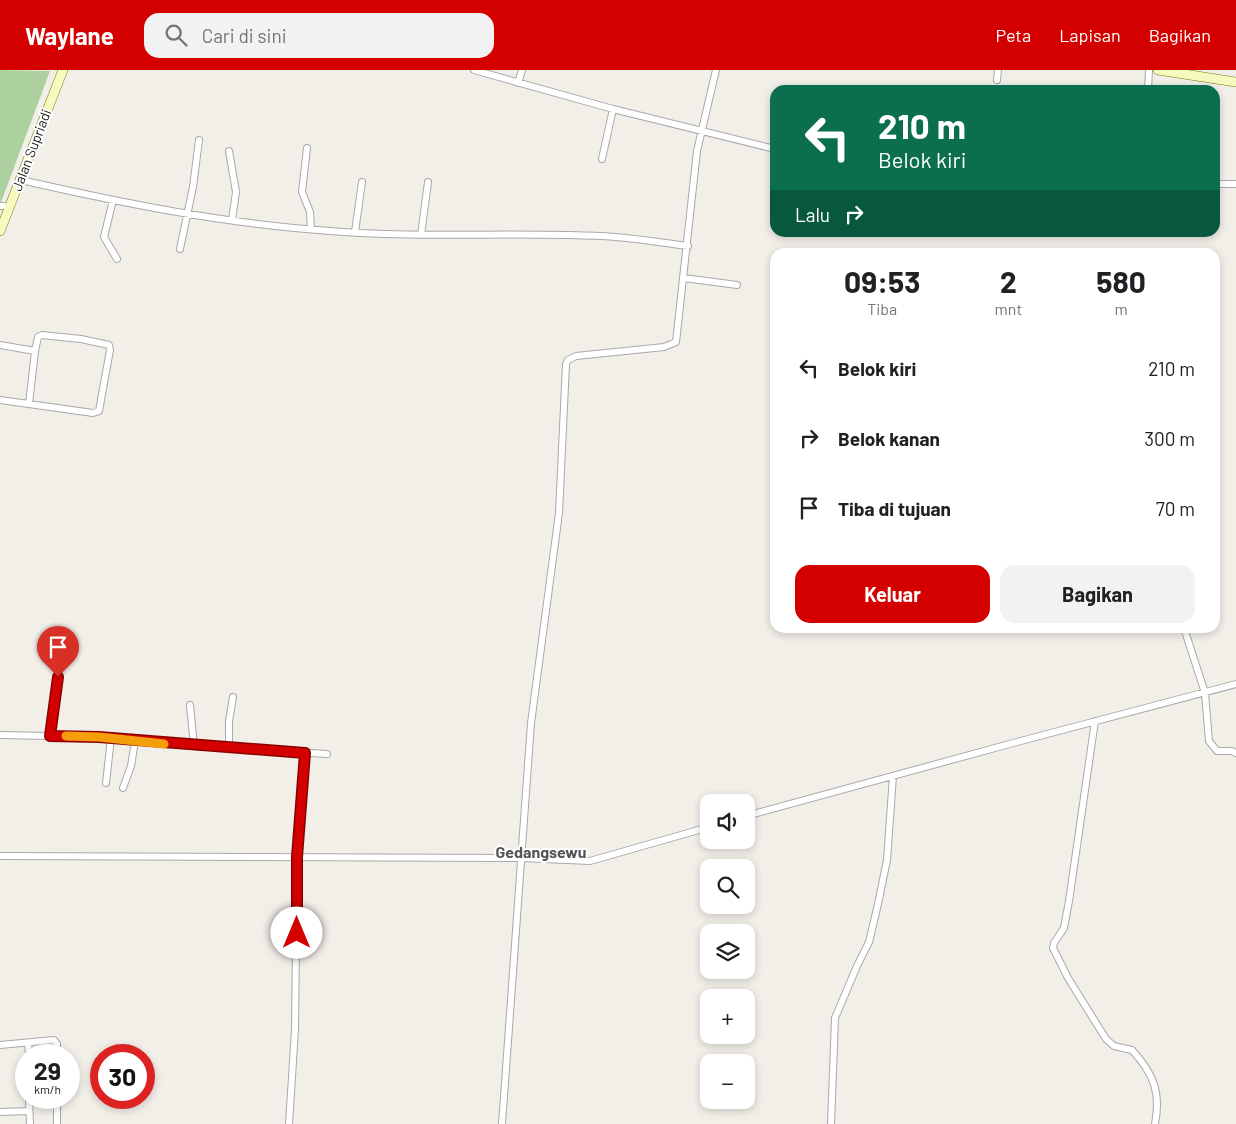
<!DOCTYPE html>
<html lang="id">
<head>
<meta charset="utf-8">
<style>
	:root { --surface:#fff; --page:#f2f2f2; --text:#202124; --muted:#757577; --accent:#d40000 }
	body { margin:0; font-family:Barlow,sans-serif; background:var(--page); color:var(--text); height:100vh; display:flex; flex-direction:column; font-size:19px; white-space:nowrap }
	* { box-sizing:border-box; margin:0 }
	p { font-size:16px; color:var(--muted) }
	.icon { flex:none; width:28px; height:28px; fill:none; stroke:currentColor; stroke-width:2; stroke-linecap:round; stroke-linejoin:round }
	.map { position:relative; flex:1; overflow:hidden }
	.details { position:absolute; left:770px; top:178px; width:450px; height:385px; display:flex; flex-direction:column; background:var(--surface); border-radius:15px; box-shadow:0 2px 8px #0003 }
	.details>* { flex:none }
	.banner { position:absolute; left:770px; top:15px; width:450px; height:152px; border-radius:15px; box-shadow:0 2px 8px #0003; background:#0b6e4f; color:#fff; overflow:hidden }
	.tools { position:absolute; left:700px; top:724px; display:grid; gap:10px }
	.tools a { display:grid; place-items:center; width:55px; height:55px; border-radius:10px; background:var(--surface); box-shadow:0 2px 8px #0003; font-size:25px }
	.speed { position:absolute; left:15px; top:974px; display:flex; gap:10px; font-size:25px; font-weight:700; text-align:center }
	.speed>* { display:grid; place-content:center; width:65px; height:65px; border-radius:50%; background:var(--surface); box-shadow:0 2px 8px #0003; line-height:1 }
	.speed small { font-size:12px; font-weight:400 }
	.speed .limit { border:8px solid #d22; background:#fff; color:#111 }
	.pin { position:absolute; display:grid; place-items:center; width:42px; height:42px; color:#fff; margin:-51px -21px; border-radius:50% 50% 50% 0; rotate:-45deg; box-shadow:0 0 5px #0007 }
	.pin .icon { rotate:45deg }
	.me { position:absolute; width:55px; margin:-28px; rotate:0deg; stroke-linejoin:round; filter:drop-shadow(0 0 4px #0008) }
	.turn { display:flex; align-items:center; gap:18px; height:105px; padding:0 25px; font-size:22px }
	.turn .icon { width:65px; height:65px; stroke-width:2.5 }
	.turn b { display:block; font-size:35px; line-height:42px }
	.then { display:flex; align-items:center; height:48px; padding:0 25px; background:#0003; gap:10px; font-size:19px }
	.eta { display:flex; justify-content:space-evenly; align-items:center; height:85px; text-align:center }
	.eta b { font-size:30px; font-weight:700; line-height:35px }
	.button { display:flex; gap:10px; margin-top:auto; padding:10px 25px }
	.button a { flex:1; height:58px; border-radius:15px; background:var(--accent); color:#fff; font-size:20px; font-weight:700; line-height:58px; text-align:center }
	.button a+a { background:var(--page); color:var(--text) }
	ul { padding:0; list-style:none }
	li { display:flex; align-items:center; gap:15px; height:70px; padding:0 25px }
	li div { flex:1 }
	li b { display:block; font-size:19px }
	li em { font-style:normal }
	header { display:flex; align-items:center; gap:30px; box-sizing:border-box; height:70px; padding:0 25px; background:var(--accent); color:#fff }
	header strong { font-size:24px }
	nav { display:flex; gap:28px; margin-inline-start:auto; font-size:18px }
	.search { width:350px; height:45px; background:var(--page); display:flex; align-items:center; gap:12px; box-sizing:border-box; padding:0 18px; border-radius:15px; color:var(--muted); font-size:19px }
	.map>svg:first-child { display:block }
</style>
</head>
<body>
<header>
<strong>Waylane</strong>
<div class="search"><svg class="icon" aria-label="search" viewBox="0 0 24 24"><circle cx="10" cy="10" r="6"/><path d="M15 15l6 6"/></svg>Cari di sini</div>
<nav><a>Peta</a><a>Lapisan</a><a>Bagikan</a></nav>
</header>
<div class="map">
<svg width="1236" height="1054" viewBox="0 0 1236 1054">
	<rect width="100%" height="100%" fill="#f2efe9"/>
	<!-- forest -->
	<path fill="#add19e" d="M0 0 50 1 0 135Z"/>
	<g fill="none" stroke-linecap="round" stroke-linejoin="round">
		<!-- minor casing -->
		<g stroke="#a9a9a9" stroke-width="8">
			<path id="minor" d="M474 0 613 39 775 79
				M997 10 998 0
				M518 13 522 0
				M1148 20 1149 0
				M307 78 302 122 310 142 311 159
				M229 81 236 122 232 150
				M602 89 613 39
				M21 110C122 133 226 154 330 161 425 169 521 161 616 167 640 169 664 173 688 176
				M1215 114H1236
				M113 130 104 167 117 189
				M0 136H9
				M355 162 362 112
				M421 165 428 112
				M180 179 193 117 199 70
				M684 208 737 215
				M0 275 35 281 29 334
				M0 330 93 343 99 341 110 280 109 275 81 269 42 265 38 267 35 281
				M1184 558 1205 623 1209 671 1217 681H1232L1236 683
				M190 635 194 676
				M1095 651 1069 831 1064 858 1054 873 1053 878 1068 908 1106 969 1114 976 1132 980C1154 1004 1161 1023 1155 1054
				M0 665 99 667 194 676 327 684
				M50 666 63 568
				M229 678V651L233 627
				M106 713 111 668
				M123 718 131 696 135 671
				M746 746 1017 672 1236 614
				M0 786 521 788 590 791 709 757
				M28 973 29 985
				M0 975 54 970 57 974V985
				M29 1028 30 1054
				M57 1028V1054
				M0 1042 29 1041
				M289 1054 295 960 297 787 305 683
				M502 1054 531 653 559 443 566 294 568 290 576 286 664 277 676 272 697 81 716 0
				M831 1054 835 948 857 896 869 872 878 834 887 790 893 706"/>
		</g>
		<!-- secondary casing -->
		<g stroke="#707d05" stroke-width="10">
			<path id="secondary" d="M1158 0 1236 12
				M0 161 63 0"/>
		</g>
		<!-- minor -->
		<use href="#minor" stroke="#fff" stroke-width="6"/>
		<!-- secondary -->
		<use href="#secondary" stroke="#f7fabf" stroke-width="9"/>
	</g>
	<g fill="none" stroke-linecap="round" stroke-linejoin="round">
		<!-- route casing -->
		<g stroke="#8a0000" stroke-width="12">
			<path id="route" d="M58 607 50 666 99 667 305 683 297 787V863"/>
		</g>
		<!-- route -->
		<use href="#route" stroke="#d40000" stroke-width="9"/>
		<!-- slow -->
		<path stroke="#f59e0b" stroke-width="9" d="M66 666 99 667 164 674"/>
	</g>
	<g text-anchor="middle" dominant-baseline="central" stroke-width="4" stroke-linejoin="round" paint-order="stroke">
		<!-- street labels -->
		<g font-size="14" fill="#222" stroke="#fff">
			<text transform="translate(31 80) rotate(-69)">Jalan Supriadi</text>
		</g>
		<!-- quarter labels -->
		<g font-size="16" font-weight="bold" fill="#555" stroke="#fff">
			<text x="541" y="781">Gedangsewu</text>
		</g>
	</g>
</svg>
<div class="tools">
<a><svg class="icon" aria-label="sound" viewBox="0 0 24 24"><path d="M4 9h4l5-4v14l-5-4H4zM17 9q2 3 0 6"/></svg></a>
<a><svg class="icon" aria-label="search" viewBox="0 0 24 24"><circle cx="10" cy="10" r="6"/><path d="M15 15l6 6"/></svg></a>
<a><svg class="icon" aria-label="layers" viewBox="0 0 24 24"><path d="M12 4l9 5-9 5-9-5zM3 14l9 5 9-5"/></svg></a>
<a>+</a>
<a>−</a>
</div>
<div class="speed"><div>29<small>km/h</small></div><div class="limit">30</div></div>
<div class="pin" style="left:58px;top:607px;background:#d93025"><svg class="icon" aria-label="arrive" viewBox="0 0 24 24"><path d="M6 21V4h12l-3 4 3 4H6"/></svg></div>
<svg class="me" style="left:297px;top:863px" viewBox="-20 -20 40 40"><circle r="19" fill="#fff"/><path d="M0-13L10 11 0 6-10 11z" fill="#d40000"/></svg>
<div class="banner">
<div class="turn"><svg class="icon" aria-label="left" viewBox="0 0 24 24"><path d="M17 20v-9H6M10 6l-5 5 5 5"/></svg><div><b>210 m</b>Belok kiri</div></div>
<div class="then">Lalu<svg class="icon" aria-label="right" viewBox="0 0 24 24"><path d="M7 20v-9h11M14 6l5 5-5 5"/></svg></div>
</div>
<section class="details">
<div class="eta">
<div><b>09:53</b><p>Tiba</p></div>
<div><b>2</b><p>mnt</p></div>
<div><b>580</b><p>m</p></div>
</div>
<ul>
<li><svg class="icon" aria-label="left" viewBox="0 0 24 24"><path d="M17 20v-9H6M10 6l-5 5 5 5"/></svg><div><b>Belok kiri</b></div><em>210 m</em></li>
<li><svg class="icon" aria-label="right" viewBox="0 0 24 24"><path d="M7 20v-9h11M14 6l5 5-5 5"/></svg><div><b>Belok kanan</b></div><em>300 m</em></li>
<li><svg class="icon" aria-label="arrive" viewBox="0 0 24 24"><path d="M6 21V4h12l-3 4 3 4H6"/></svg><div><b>Tiba di tujuan</b></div><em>70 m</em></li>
</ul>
<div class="button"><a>Keluar</a><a>Bagikan</a></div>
</section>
</div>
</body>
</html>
